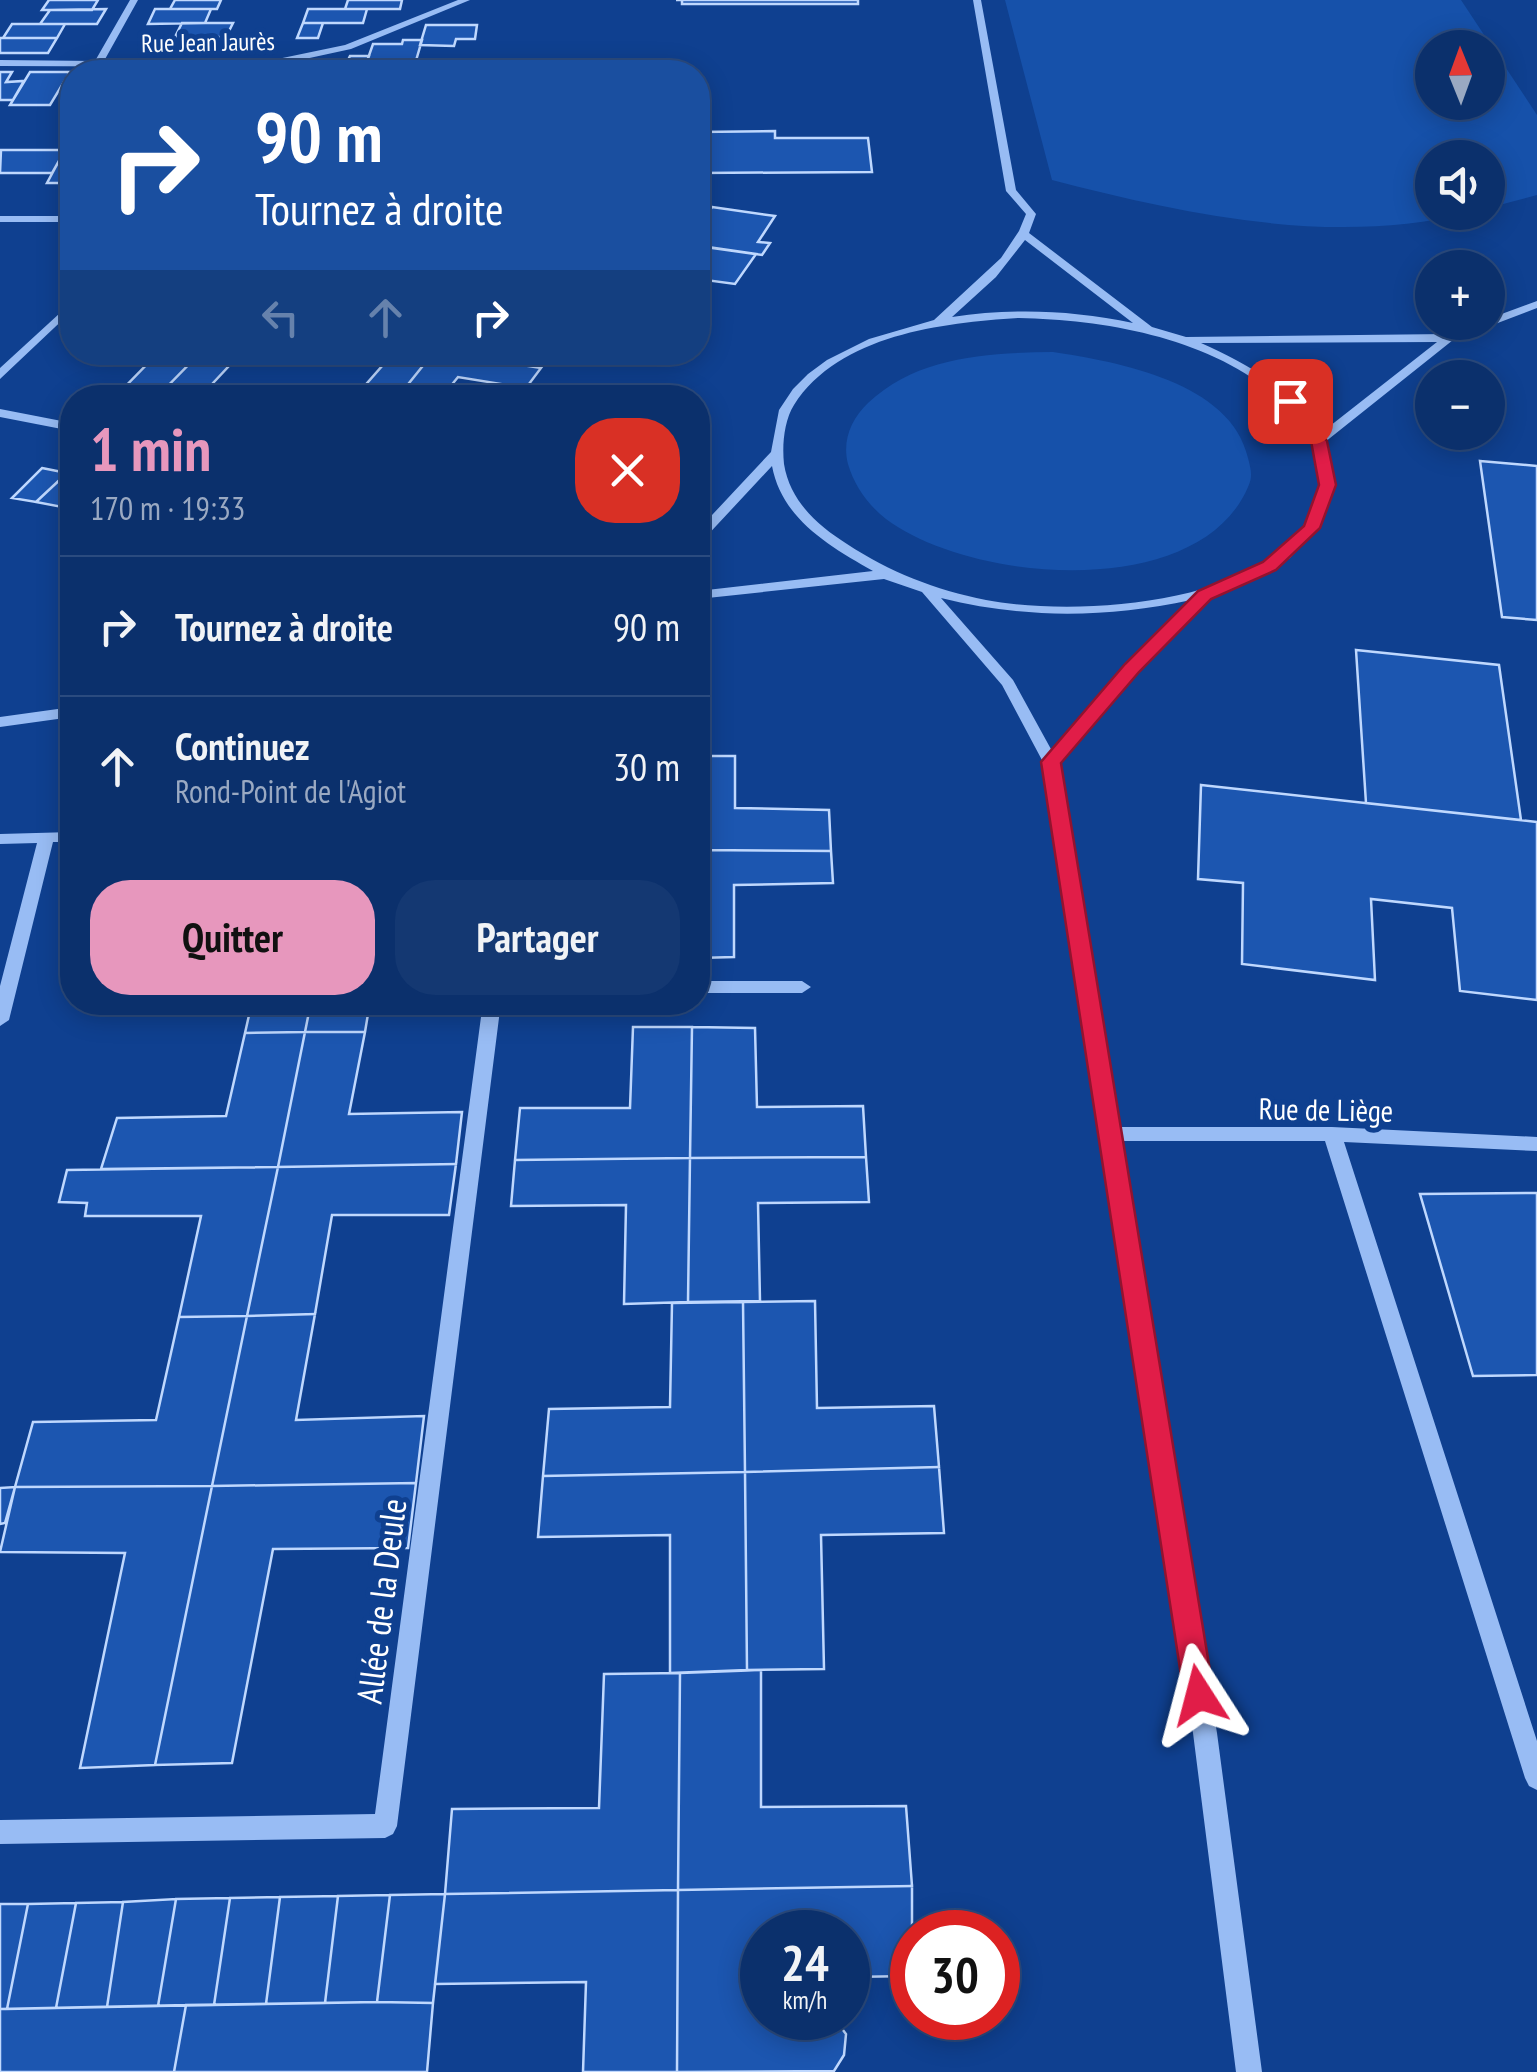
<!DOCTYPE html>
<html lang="fr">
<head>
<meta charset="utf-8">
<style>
	:root { --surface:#0b306c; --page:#143872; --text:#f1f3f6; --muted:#9aa9c2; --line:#2b4b7f; --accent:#e797bd }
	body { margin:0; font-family:"PT Sans Narrow",sans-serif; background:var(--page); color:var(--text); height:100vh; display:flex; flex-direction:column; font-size:38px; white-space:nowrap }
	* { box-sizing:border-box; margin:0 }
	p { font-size:32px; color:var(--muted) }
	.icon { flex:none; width:55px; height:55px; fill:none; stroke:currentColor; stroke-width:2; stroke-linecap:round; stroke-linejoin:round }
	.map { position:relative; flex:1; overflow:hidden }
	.panel { position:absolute; left:60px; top:385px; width:650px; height:630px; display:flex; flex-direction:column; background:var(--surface); border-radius:40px; box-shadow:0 5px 25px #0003,0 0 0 2px var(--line) }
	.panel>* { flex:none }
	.guide { position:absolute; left:60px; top:60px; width:650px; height:305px; border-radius:40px; box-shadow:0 5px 25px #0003,0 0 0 2px var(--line); background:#1a4fa0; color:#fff; overflow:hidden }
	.needle { width:65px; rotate:359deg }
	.fabs { position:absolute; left:1415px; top:30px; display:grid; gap:20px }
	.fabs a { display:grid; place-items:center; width:90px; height:90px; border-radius:50%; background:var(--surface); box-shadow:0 5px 25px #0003,0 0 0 2px var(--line); font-size:50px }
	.speed { position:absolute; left:740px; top:1910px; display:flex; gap:20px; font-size:50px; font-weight:700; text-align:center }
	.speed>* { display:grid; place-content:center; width:130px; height:130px; border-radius:50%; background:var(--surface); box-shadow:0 5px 25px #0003,0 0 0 2px var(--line); line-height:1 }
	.speed small { font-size:25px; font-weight:400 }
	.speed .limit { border:15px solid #d22; background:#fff; color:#111 }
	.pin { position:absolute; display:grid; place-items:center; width:85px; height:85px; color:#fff; margin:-42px; border-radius:20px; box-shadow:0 5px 15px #0006 }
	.me { position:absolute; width:110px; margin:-55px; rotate:351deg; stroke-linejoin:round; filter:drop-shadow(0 0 8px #0008) }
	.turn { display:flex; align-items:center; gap:35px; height:210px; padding:0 30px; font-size:45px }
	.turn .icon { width:130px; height:130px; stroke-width:2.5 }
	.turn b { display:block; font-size:70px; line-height:85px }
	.lanes { display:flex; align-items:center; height:95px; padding:0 30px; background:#0003; justify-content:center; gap:50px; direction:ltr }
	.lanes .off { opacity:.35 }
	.round { display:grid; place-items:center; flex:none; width:105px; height:105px; border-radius:40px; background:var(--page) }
	.summary { display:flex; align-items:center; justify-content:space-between; height:170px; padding:0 30px }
	h1 { font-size:60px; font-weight:700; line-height:75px; color:var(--accent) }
	.action { display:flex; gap:20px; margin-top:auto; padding:20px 30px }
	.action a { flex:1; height:115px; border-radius:40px; background:var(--accent); color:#111; font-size:40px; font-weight:700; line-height:115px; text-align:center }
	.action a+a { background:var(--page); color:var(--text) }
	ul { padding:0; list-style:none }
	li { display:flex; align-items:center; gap:30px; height:140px; padding:0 30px; border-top:2px solid var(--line) }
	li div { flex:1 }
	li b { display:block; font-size:38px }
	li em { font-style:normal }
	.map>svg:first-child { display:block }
</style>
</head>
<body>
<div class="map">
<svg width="1537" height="2072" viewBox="0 0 1537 2072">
	<rect width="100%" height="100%" fill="#0f4090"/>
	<!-- green -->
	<path fill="#1651aa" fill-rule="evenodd" d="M1005 0H1461L1537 115V195L1488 208V158H1432V212L1470 213C1330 246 1188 215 1052 180ZM1432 48H1488V102H1432Z
		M1053 352C1118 362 1231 382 1248 458 1251 470 1253 476 1248 487 1199 602 971 583 886 519 868 505 854 485 848 464 842 441 851 419 868 403 918 356 987 353 1053 352Z"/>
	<!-- building -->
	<path fill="#1c56b0" stroke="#bfd8fe" stroke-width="2.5" d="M49 0H98L92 10H42Z
		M175 0H221L217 9H170Z
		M348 0H402L400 9H345Z
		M676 0H858V4H682V0Z
		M106 9 97 24H40L50 10Z
		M155 9H211L205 23 148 24Z
		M308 9H367L363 23H303Z
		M182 23H233L226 37H175Z
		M303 23H323L318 38H297Z
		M12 24H65L57 38H3Z
		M426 25H477L475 39H456L454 46 420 45Z
		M175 37H234L227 52H168Z
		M0 38H57L48 53H0Z
		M403 40H422L415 64H366L373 44H402Z
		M350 56H369L363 72H315L320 60H348Z
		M0 72H12L6 82 24 81 13 100H0Z
		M30 72H70L50 105H10Z
		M775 131V138H868L872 172 698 173V132Z
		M1 150H65L52 173H0Z
		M60 159H72V183H47Z
		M712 207 775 216 758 242 770 243 762 255 698 246 703 235 698 234V229Z
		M701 246 756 254 735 284 698 279V252Z
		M159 352H201L157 397 121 391Z
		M201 352H242L199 398 157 397Z
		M318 352H434L397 398H354L382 366 316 355Z
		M434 352H441L541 368 526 388 458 377 441 398H397Z
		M441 352H553L541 368Z
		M1480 461 1537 466V620L1502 617Z
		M42 468 67 473 36 502 12 498Z
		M67 473 72 474V496L62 507 36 502Z
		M1356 650 1499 665 1521 820 1366 803Z
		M698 756H735V808L829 810 831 851 698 850Z
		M1201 785 1537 822V1000L1460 991 1452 908 1371 899 1375 980 1242 964 1243 883 1198 879Z
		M698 850 831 851 833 883 734 885V957L698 958Z
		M252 1002H311L305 1032 245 1033Z
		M311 1002H370L365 1032H305Z
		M633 1027H692L690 1158 515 1160 520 1108H630Z
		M692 1027 755 1028 757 1107 863 1106 866 1157 690 1158Z
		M305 1032 278 1167 101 1169 117 1118 226 1116 245 1033Z
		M305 1032H365L349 1114 462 1112 456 1164 278 1167Z
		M866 1157 869 1202 758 1203 760 1301 688 1302 690 1158Z
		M690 1158 688 1302 624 1304 626 1205 511 1206 515 1160Z
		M456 1164 449 1215H332L315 1314 247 1316 278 1167Z
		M278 1167 247 1316 179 1317 201 1216H85L87 1203 59 1202 67 1170Z
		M1537 1193V1375L1473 1376 1420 1194Z
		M815 1301 817 1408 934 1406 939 1467 745 1472 743 1302Z
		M743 1302 745 1472 543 1476 549 1409 670 1407 672 1303Z
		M315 1314 296 1420 424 1416 416 1483 212 1486 247 1316Z
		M247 1316 212 1486 15 1487 33 1422 156 1420 179 1317Z
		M939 1467 944 1533 821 1535 824 1669 747 1670 745 1472Z
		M745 1472 747 1670 670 1673V1535L538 1537 543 1476Z
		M416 1483 408 1548 273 1549 232 1763 155 1765 212 1486Z
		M212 1486 155 1765 80 1768 125 1553 0 1552 15 1487Z
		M15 1487 5 1523 0 1524V1488Z
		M761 1670V1807L906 1806 912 1886 678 1890 680 1673Z
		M680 1673 678 1890 445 1894 452 1809 599 1808 604 1674Z
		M912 1886V1976L848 1977V1932H762V2018H834L846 2034 844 2055 834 2071 677 2072 678 1890Z
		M678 1890 677 2072H583L586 1982 435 1984 445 1894Z
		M445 1894 433 2003 377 2002 390 1895Z
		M390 1895 377 2002 325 2003 338 1896Z
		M338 1896 325 2003 266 2004 280 1897Z
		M280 1897 266 2004 214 2005 230 1898Z
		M230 1898 214 2005 158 2006 176 1899Z
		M176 1899 158 2006 107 2007 123 1902Z
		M123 1902 107 2007 56 2008 76 1903Z
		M76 1903 56 2008 7 2009 28 1904Z
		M0 1904H28L7 2009H0Z
		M377 2002 433 2003 427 2072H174L186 2005Z
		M186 2005 174 2072H0V2009Z"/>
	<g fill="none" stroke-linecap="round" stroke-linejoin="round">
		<!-- minor -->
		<path fill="#98bcf4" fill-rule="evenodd" d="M130 0H138L104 61H268L345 45 458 0H470L351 49 268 67 0 66V60L95 61Z
			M973 0H981L1016 190 1036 214 1029 233 1152 327 1186 337 1447 334 1479 322H1488V319L1537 301V308L1453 340 1325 442 1333 486 1318 527 1290 558 1251 581 1211 595 1137 671 1059 763 1118 1127H1332L1537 1137V1151L1344 1142 1537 1741V1790L1529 1786 1525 1778 1325 1141H1120L1217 1733 1262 2072H1236L1193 1733 1043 762 1002 685 922 592 884 579 698 599V591L873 571C829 546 782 519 772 466L703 540 698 541V530L771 452 779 410 793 389 808 374 827 360 869 339 934 320 1001 258 1019 231 1026 214 1006 191ZM1025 240 1133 323C1072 310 1012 308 952 317L996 277ZM1019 318C1116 320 1235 342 1301 421 1322 446 1323 478 1313 506 1277 607 1074 617 986 600 935 590 890 572 847 544 817 525 790 501 784 464 782 445 784 421 794 405 840 334 943 323 1019 318ZM1437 342 1321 433C1296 390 1245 363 1201 343ZM941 598C1025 619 1106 618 1191 600L1127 665 1052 751 1013 680Z
			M0 216H72V222H0Z
			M72 302V311L0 379V368Z
			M0 409 72 423V431L0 417Z
			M72 707V717L0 727V717Z
			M72 832V842H53L9 1020 0 1026V986L37 843 0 844V834Z
			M698 981H802L811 987 802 993H698Z
			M483 1002H501L397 1826 393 1834 385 1838 0 1844V1820L375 1814Z"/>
	</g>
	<!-- route -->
	<path fill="#e11d48" stroke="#92132f" stroke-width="2.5" d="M1284 398H1295L1327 441 1336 485 1320 528 1276 570 1211 599 1139 672 1061 763 1214 1695 1210 1706 1199 1710 1189 1706 1184 1695 1041 762 1125 664 1198 591 1263 562 1304 526 1319 485 1311 441 1282 401Z"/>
	<g text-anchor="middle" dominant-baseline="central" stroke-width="10" stroke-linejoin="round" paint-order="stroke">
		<!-- far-street labels -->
		<g font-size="25" fill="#fff" stroke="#0f4090">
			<text transform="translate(208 42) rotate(-1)">Rue Jean Jaurès</text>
		</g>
		<!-- street labels -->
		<g font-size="30" fill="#fff" stroke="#0f4090">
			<text transform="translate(1326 1109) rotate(1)">Rue de Liège</text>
		</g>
		<!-- near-street labels -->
		<g font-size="35" fill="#fff" stroke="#0f4090">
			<text transform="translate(381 1601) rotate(-83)">Allée de la Deule</text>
		</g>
	</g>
</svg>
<div class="fabs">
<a><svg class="needle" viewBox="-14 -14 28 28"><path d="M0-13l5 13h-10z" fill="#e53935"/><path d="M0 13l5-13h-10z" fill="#9aa9c2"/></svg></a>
<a><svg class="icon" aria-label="sound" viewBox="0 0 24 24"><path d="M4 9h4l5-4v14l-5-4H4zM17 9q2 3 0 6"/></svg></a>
<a>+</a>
<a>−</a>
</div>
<div class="speed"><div>24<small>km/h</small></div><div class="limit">30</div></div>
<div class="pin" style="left:1290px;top:401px;background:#d93025"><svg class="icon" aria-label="arrive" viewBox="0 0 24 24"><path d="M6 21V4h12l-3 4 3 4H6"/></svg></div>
<svg class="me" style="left:1199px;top:1695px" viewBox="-20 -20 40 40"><path d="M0-17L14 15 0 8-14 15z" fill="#e11d48" stroke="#fff" stroke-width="4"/></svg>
<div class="guide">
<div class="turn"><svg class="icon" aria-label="right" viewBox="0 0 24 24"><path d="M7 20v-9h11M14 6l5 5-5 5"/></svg><div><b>90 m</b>Tournez à droite</div></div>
<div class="lanes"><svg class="icon off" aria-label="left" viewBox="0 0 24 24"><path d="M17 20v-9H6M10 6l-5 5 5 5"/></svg><svg class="icon off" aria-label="ahead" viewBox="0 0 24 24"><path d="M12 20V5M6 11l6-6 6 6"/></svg><svg class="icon" aria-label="right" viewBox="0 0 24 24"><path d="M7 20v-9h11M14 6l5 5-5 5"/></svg></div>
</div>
<section class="panel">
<div class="summary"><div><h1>1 min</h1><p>170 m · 19:33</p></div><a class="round" style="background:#d93025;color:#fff"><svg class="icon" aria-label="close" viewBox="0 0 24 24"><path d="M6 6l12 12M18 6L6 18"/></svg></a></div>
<ul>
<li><svg class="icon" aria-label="right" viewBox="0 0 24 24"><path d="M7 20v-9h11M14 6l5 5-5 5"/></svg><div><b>Tournez à droite</b></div><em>90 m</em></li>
<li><svg class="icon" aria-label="ahead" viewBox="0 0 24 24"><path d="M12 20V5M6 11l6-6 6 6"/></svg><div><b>Continuez</b><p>Rond-Point de l'Agiot</p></div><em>30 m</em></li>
</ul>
<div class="action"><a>Quitter</a><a>Partager</a></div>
</section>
</div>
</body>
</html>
